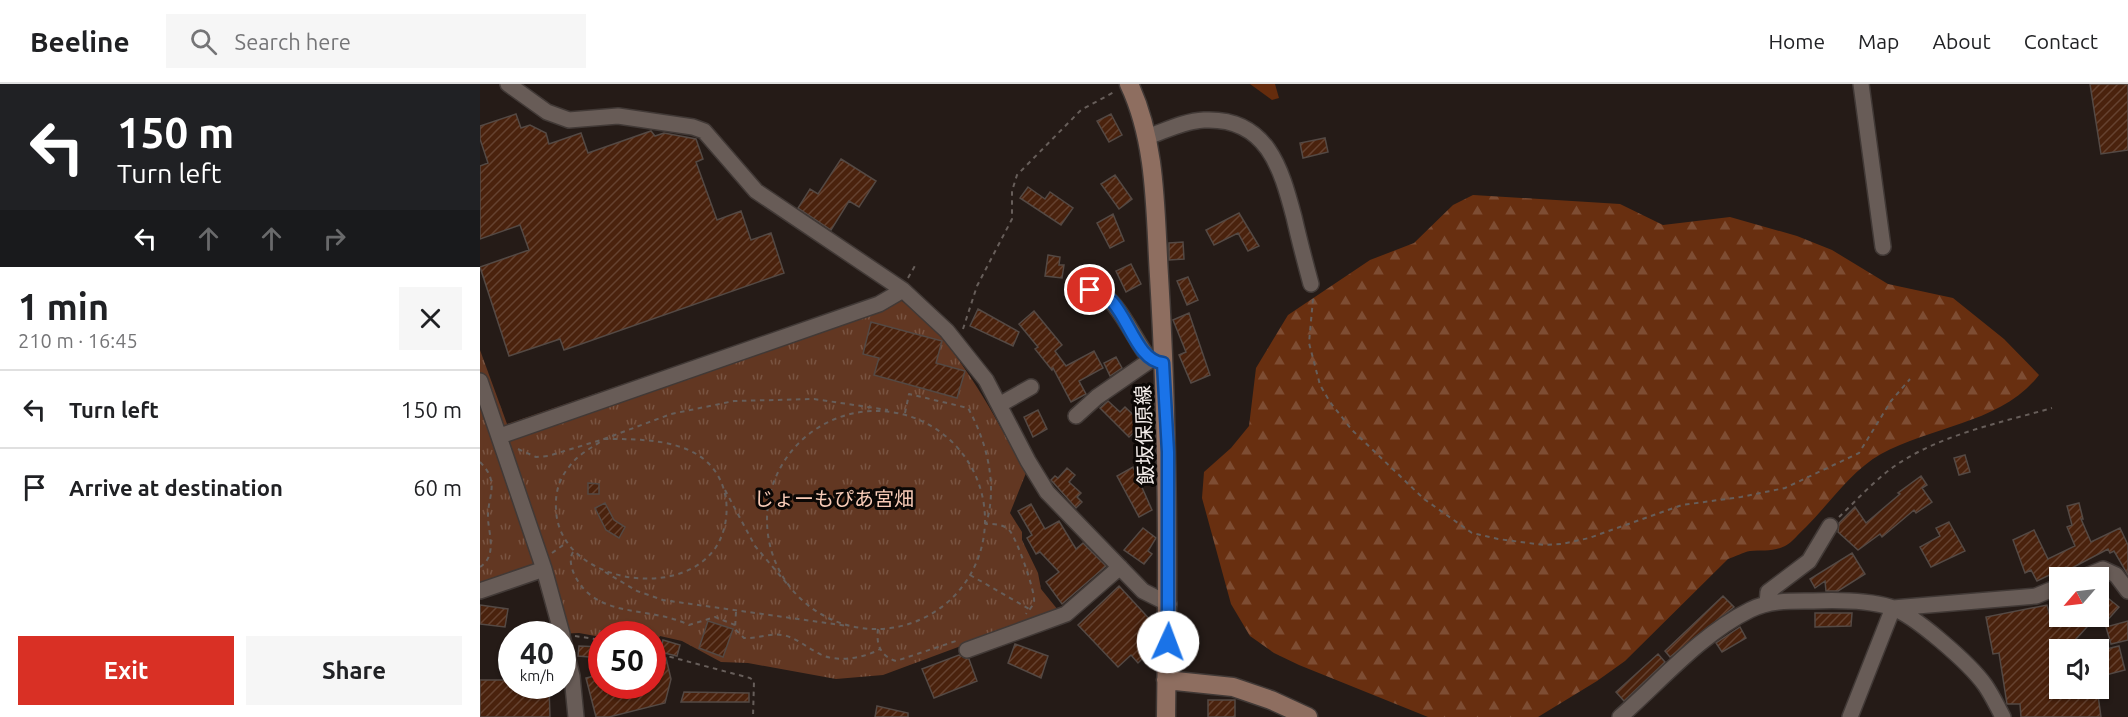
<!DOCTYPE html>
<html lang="en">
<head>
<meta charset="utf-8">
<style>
	:root { --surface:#fff; --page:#f6f6f6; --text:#202124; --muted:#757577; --line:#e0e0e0; --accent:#d93025 }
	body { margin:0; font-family:Ubuntu,"Noto Sans JP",sans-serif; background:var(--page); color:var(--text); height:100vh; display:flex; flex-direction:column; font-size:22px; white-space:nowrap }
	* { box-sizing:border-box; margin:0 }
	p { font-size:20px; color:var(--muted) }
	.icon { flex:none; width:33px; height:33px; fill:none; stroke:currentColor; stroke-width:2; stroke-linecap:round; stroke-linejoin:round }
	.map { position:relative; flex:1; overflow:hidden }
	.panel { display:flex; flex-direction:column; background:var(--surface); width:480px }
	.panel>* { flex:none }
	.top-card { background:#202124; color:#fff; overflow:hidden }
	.needle { width:39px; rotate:242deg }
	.fabs { position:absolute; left:1569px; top:483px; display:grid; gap:12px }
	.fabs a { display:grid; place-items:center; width:60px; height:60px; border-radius:0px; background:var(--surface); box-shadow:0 2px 4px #0004; font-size:30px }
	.speed { position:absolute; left:18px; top:537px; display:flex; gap:12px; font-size:30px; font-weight:700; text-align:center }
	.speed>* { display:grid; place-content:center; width:78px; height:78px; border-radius:50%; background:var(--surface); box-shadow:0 2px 4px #0004; line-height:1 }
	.speed small { font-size:15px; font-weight:400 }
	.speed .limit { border:9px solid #d22; background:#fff; color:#111 }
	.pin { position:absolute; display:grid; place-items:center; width:51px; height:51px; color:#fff; margin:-26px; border:3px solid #fff; border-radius:50%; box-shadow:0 2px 6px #0007 }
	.me { position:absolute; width:66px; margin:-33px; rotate:2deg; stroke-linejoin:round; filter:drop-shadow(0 0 4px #0008) }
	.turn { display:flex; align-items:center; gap:21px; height:126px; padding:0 18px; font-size:27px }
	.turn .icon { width:78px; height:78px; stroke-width:2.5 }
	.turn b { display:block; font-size:42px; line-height:51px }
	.lanes { display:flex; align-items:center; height:57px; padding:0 18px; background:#0003; justify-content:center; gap:30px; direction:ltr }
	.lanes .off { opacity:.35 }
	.round { display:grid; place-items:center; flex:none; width:63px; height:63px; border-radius:0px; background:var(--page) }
	.summary { display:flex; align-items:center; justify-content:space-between; height:102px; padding:0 18px }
	h1 { font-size:36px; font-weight:700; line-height:45px }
	.button { display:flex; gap:12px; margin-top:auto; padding:12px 18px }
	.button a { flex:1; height:69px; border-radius:0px; background:var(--accent); color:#fff; font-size:24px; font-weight:700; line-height:69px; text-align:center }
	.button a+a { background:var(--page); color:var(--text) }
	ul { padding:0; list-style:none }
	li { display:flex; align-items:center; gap:18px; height:78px; padding:0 18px; border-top:2px solid var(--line) }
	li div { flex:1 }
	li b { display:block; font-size:22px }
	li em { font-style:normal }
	header { display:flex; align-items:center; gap:36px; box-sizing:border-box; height:84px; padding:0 30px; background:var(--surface); border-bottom:2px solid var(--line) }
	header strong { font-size:28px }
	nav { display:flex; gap:33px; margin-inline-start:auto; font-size:21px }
	.search { width:420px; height:54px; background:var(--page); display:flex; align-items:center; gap:15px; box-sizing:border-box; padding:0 21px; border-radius:0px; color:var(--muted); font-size:22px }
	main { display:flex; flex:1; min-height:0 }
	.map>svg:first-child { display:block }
</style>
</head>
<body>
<header>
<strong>Beeline</strong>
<div class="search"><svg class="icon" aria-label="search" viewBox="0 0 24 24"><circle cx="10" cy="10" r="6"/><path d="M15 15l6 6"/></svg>Search here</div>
<nav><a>Home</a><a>Map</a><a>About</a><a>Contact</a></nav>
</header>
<main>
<section class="panel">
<div class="top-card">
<div class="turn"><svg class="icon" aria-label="left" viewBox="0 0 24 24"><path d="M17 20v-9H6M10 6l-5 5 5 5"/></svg><div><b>150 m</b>Turn left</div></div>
<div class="lanes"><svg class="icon" aria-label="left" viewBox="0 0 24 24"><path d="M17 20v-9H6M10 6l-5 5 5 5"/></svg><svg class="icon off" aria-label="ahead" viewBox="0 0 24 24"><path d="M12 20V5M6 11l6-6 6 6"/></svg><svg class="icon off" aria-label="ahead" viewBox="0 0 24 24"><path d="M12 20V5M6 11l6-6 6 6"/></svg><svg class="icon off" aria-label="right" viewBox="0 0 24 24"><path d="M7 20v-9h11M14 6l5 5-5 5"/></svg></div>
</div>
<div class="summary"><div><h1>1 min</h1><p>210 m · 16:45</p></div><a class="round"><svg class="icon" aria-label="close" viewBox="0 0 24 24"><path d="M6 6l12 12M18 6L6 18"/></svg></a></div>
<ul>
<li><svg class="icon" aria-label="left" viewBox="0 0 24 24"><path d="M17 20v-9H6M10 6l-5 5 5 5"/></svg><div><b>Turn left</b></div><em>150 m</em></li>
<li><svg class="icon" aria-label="arrive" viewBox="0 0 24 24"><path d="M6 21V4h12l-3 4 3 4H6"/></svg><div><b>Arrive at destination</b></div><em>60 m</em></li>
</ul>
<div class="button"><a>Exit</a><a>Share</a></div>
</section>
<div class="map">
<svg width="1648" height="633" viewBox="0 0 1648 633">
	<defs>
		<pattern id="forest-firs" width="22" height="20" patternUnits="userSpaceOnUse" patternTransform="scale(1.5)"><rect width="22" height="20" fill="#682f10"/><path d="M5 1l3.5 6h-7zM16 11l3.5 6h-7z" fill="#7e4d33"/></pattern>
		<pattern id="park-tufts" width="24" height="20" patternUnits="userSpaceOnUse" patternTransform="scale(1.5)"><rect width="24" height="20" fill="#623722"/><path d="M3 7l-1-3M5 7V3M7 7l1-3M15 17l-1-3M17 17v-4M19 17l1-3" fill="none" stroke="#795442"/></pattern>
		<pattern id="building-hatch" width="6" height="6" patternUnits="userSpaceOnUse" patternTransform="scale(1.5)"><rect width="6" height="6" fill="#4a220d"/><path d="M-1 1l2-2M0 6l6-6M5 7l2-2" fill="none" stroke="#654230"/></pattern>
	</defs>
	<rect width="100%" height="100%" fill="#251b17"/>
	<!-- forest -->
	<path fill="url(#forest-firs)" d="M993 111 1140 120 1183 141 1250 133 1317 152 1352 166 1408 200 1473 214 1524 255 1559 291C1522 339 1452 342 1401 370 1371 387 1350 419 1326 443 1319 449 1313 458 1305 462 1293 468 1282 466 1270 467 1263 468 1255 473 1248 475L1145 577 1117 597 1058 633H948L819 581 794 569 770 552 751 520 722 414 724 388 751 364 769 342 776 284 808 231 890 176 934 159 973 121Z"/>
	<!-- park -->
	<path fill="url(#park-tufts)" d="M410 208C423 218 438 228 450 241 491 285 517 337 546 389L530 429 542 448V456L558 489 561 505 578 526 403 591 356 595 268 579 241 578 202 557 180 552 174 562 172 550H122L121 553 99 549 74 550 57 493 0 504V266L27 340Z"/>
	<!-- water -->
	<path fill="#652c0d" d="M770 0H795L799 14 792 16Z"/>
	<!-- building -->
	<path fill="url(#building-hatch)" stroke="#544944" stroke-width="1.5" d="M1610 0H1648V66L1621 70Z
		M36 30 41 44 50 41 66 49 69 60 101 49 108 69 171 47 175 52 184 49 216 55 223 75 216 78 237 136 261 127 271 156 291 149 304 189 84 266 80 255 29 272 0 183 49 166 40 141 0 155V82L8 79 0 55V42Z
		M631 30 642 51 629 58 617 37Z
		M845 54 848 68 823 74 820 59Z
		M361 75 396 97 379 123 369 117 351 146 318 124 330 105 338 110Z
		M635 91 652 115 639 125 621 100Z
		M548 103 565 115 570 108 593 124 581 141 540 114Z
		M759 129 779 162 768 167 758 149 734 161 726 146Z
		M633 130 644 157 630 164 617 139Z
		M703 158 704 175 689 176V159Z
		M568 171 580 173 579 181H584L582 194 565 192Z
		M651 180 661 200 646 208 636 187Z
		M708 193 718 216 707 221 697 197Z
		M498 225 539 248 533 262 490 242Z
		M554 227 582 261 575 267 586 282 614 267 623 284 599 297 606 310 591 318 573 284 572 286 555 265 558 263 539 240Z
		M709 229 730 291 711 299 699 271 706 268 693 236Z
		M391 238 462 257 456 279 485 287 477 314 394 291 399 274 383 270Z
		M636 273 642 284 630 292 624 279Z
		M628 317 640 328 645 323 663 340 649 353 620 324Z
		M558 326 567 345 553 353 544 333Z
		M1485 371 1490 388 1479 391 1474 374Z
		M653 383 672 426 659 433 637 392Z
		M587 384 595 391 589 398 601 409 597 413 602 418 596 424 571 396 575 392 578 394Z
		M1441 392 1447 401 1442 404 1452 418 1436 429 1434 426 1402 453 1400 450 1378 466 1358 448 1359 439 1375 423 1386 439 1420 410 1418 409Z
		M108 399 119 400V410H108Z
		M125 419 134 436 145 443 139 454 126 446 115 424Z
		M1599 419 1603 435H1601L1611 458 1640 444 1648 461V491L1634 467 1630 469 1628 465 1588 486 1586 483 1557 497 1551 486 1545 489 1533 456 1554 446 1568 475 1595 462 1587 443 1592 441 1587 422Z
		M551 420 565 445 579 437 596 465 603 459 626 482 582 520 566 498 579 488 560 468 556 470 547 454 552 451 538 427Z
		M1469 438 1485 467 1451 483 1440 463 1460 452 1456 444Z
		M663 444 676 454 668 467 672 470 664 480 644 466Z
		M1372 469 1385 490 1358 507H1346L1345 497 1335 504 1330 495Z
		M639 502 674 540 662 551 671 561 663 568 666 571 658 579 651 571 638 583 598 541Z
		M1618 506 1639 523 1625 539 1622 528 1618 531Z
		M1243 512 1254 523 1190 573 1185 567Z
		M0 521 28 525 25 543 0 540Z
		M1567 521 1570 532 1580 522V532H1617L1586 566H1580V604H1617L1621 633H1541L1540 620H1527L1519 569 1513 570 1506 533Z
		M1335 529H1372L1371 542 1335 543Z
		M228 537 253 545 243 573 219 564Z
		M1648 537V556L1631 560 1626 543Z
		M1260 543 1266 554 1242 568 1236 559Z
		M183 556 200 561 197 572 180 568Z
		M535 560 568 572 561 594 528 579Z
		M99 562 122 563V574L98 572Z
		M1639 562 1645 586 1618 593V567Z
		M1178 570 1185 578 1144 617 1136 608Z
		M479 571 489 575 497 597 454 614 442 585Z
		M186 574 191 595 185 619 129 633H116L106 594 122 590V602H172V578Z
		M0 596H32V602H69L70 633H0Z
		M204 608 269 609V618H201Z
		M728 616H755V633H728Z
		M397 622 428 629V633H395Z"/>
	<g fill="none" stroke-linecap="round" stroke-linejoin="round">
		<!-- street casing -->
		<g stroke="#413936" stroke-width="18">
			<path id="street" d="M28 0 67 28 89 36 138 32 213 43 224 47 276 107 423 206 467 247 506 296 548 377 567 408 663 507 689 520
				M1381 0 1403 163
				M667 53C685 47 704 37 724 36 787 33 801 84 814 133 819 155 825 178 831 200
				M598 215 610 206C636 207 654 257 669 274L683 279
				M0 297 64 485 82 550
				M519 321 551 303
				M596 332 617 313 672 275
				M20 352 399 220 423 206
				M1601 494 1623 485 1636 491 1648 507
				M0 507 64 485
				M1287 520 1288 508 1329 477 1350 442
				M82 552 92 592 96 633
				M487 566 586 530 640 483
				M1140 633C1181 597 1221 550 1270 526 1290 516 1311 517 1333 517 1358 516 1386 516 1410 523 1434 530 1490 580 1505 601 1512 611 1517 622 1523 633
				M1370 633 1413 524 1556 512 1580 502"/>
		</g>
		<!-- secondary casing -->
		<g stroke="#413936" stroke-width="21">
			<path id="secondary" d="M649 0C677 59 675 129 679 192 688 339 688 486 686 633
				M686 596 753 603 791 616 828 633"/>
		</g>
		<!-- path -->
		<path stroke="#675e5a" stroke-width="2" stroke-dasharray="4.5 4.5" stroke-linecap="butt" d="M428 194 436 180
			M833 215 829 259 840 301 850 318 872 346 944 415 992 449 1018 455 1064 461 1082 460 1109 454 1202 421 1261 413 1305 404 1379 369 1411 317 1430 295
			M483 245 497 202 532 135V107L537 91 601 26 636 7
			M287 436a109 109 0 1 1 218 0a109 109 0 1 1-218 0Z
			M425 329 429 310 488 324C507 358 518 402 506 440 514 440 523 440 529 446 536 452 556 509 554 518 553 522 548 527 546 530
			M124 355C172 355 236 355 246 415 248 432 245 449 236 463 199 519 78 497 76 425 75 409 79 395 89 383 98 370 112 364 124 355Z
			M38 365 56 373 68 372 124 355 191 330 254 317 334 315 408 326
			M0 378C21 399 7 412 8 435 9 451 17 472 0 483
			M245 406 275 462 308 501
			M1359 433C1379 414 1400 390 1424 376 1468 349 1523 338 1572 324
			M93 468C89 475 91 482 94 490 116 536 168 521 209 541L235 533 255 541
			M72 469 86 459
			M125 488 157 507 183 516 368 542
			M490 491 549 525
			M256 528 255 545 264 554C277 555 289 549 302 551 316 553 327 564 340 570 356 579 385 574 400 565
			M398 545C396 560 400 572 416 577L476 557
			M95 552 122 556
			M172 568 270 594 274 597 273 633"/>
		<!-- street -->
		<use href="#street" stroke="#685c57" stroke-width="15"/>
		<!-- secondary -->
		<use href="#secondary" stroke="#8e6e60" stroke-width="18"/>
	</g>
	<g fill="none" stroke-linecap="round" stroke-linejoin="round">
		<!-- route casing -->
		<g stroke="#114b97" stroke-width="15">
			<path id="route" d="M610 206C646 207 650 276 683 279L688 368V558"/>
		</g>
		<!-- route -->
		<use href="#route" stroke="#1a73e8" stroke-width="10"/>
	</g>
	<g text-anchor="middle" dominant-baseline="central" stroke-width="6" stroke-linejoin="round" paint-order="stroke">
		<!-- street labels -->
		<g font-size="20" fill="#f5eeeb" stroke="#0b0705">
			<text transform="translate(664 351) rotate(-92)">飯坂保原線</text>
		</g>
		<!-- park labels -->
		<g font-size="20" fill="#f9ccb8" stroke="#0b0705">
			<text x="354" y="414">じょーもぴあ宮畑</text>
		</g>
	</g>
</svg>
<div class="fabs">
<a><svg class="needle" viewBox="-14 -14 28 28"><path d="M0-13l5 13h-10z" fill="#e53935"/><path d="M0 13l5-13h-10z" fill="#757577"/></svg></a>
<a><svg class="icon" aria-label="sound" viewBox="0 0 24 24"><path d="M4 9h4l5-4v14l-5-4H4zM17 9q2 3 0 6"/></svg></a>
</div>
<div class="speed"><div>40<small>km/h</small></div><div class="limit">50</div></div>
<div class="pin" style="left:610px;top:206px;background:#d93025"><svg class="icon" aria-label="arrive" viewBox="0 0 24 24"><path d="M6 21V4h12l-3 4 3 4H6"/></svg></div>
<svg class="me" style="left:688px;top:558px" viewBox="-20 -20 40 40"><circle r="19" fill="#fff"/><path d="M0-13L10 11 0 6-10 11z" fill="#1a73e8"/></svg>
</div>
</main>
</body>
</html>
